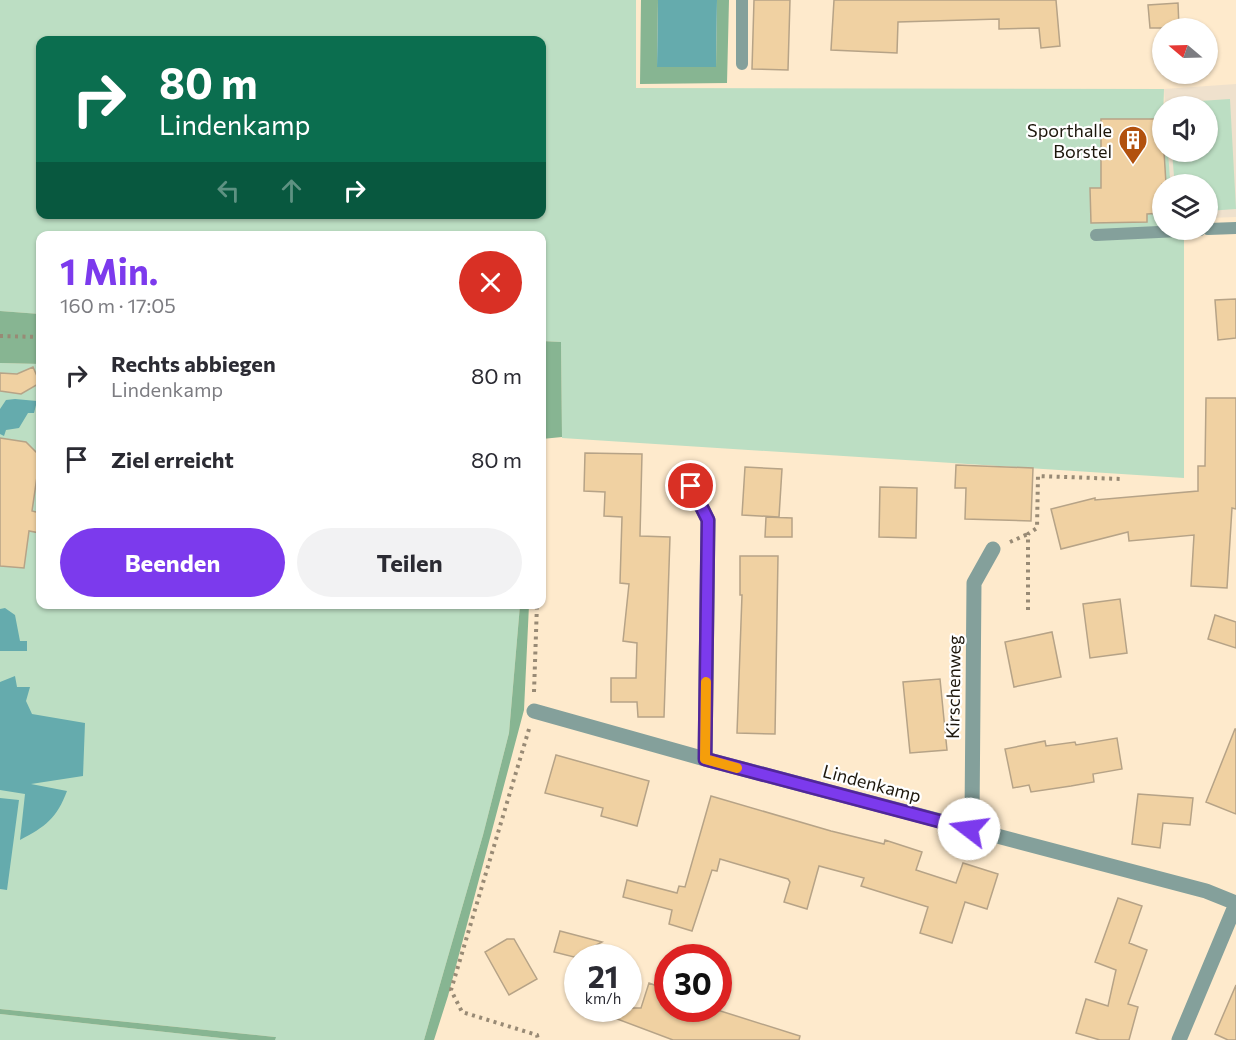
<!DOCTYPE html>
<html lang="de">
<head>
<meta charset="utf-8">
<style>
	:root { --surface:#fff; --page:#f2f2f3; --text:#2b2b33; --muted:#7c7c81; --accent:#7c3aed }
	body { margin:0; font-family:Commissioner,sans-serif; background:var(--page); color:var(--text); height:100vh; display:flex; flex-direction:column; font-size:22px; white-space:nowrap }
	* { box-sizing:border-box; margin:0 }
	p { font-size:20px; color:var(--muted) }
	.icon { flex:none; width:33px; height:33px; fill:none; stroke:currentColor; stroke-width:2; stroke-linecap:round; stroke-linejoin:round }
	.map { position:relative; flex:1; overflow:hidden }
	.sheet { position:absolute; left:36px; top:231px; width:510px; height:378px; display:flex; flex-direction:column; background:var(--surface); border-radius:12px; box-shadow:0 2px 4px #0004 }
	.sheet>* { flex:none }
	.hud { position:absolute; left:36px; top:36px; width:510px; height:183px; border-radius:12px; box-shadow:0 2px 4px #0004; background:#0b6e4f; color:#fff; overflow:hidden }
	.needle { width:39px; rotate:289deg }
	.buttons { position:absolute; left:1152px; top:18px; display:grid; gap:12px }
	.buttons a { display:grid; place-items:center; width:66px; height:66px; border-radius:50%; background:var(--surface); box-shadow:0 2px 4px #0004; font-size:30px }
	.speed { position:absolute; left:564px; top:944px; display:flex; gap:12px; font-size:30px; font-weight:700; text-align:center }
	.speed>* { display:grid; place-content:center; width:78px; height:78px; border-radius:50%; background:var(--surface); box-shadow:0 2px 4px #0004; line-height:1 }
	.speed small { font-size:15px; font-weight:400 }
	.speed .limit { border:9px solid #d22; background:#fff; color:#111 }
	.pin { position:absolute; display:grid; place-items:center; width:51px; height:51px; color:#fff; margin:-26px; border:3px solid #fff; border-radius:50%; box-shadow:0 2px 6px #0007 }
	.me { position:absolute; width:66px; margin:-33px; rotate:285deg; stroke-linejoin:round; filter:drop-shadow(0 0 4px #0008) }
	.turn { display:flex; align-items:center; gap:21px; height:126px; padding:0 24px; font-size:27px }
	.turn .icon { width:78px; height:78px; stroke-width:2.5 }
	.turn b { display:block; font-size:42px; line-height:51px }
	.lanes { display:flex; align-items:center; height:57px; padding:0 24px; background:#0003; justify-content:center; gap:30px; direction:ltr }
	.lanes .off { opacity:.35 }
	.round { display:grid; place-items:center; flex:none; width:63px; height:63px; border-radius:32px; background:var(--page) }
	.overview { display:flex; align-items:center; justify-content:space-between; height:102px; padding:0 24px }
	h1 { font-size:36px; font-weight:700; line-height:45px; color:var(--accent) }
	.button { display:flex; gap:12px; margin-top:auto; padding:12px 24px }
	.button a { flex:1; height:69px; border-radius:36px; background:var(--accent); color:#fff; font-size:24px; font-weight:700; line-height:69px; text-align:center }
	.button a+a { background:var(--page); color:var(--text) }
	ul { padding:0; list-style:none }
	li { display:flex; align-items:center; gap:18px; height:84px; padding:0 24px }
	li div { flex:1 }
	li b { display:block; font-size:22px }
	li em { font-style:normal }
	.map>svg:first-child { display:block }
</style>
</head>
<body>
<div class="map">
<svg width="1236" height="1040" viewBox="0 0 1236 1040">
	<rect width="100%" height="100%" fill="#feeacc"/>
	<!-- education -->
	<path fill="#efe1cd" d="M1236 84V217L1208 218V184H1185L1184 178H1170L1168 152H1208V106H1165L1164 89Z"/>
	<!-- green -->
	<path fill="#bcdec3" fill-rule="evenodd" d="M0 0H636V88L1164 89 1162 152H1168L1170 178H1185V184H1162V230H1184V478L562 438 561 342 542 341V236H40V314L0 311ZM40 40H542V214H40Z
		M1230 99 1236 209 1208 211V184H1189L1188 175 1174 176 1172 152H1208V106H1169V103Z
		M0 363 40 364V604L520 605 509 733 483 835 424 1040H275V1037L0 1009Z
		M0 1014 239 1040H0Z"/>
	<!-- forest -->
	<path fill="#87b592" d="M641 0H658L657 66 716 67 717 0H729L727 83 640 84Z
		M0 311 40 314V364L0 363Z
		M542 341 561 342 562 437 542 439Z
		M520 605H529L524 710 448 996 434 1040H424L483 835 509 733Z
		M0 1009 275 1037H276L275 1040H239L0 1014Z"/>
	<!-- water -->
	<path fill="#65abad" d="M658 0H717L716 67H657Z
		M15 399 37 401 34 413H28L19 428 6 430 4 436 0 434V409L6 400Z
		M5 608 15 615 20 641H27V651H0V609Z
		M15 676 17 687H30L26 701 32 714 85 723 83 776 31 784 67 791C57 818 45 827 20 840L25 794 0 790V682Z
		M0 798 19 800 7 890 0 889Z"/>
	<!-- building -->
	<path fill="#f0d1a2" stroke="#b6a387" stroke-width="1.5" d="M754 0H790L788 70 752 69Z
		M834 0H1056L1060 46 1041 48 1039 28 999 29V19L898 22 897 53 831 50Z
		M1178 3 1179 28H1150L1148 5Z
		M1101 119H1162L1166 184H1162V213L1147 214V222L1091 223 1090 188H1101Z
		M1236 299V338L1218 340 1215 300Z
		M33 367 40 383 21 394 0 391V373L17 374Z
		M1206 398H1236V509L1232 508 1227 588 1191 586 1194 535 1129 541 1128 532 1061 549 1051 509 1095 498V500L1198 491V466H1205Z
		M0 438 26 442 40 456 32 511 40 513V533L29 531 24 568 0 566Z
		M585 453 642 454 640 536 670 537 664 717H638L637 702H611V678H636L637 643 623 641 629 584 620 583 622 517 604 516 605 492 584 491Z
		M956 465 1033 468 1031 521 965 519 966 488H955Z
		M745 467 782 469 779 517 742 515Z
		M880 487 917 488 916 538 879 537Z
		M766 517 792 518V537H765Z
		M740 556H778L775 734 737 733 742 595H740Z
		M1120 599 1127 653 1090 658 1083 604Z
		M1215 615 1236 622V648L1208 639Z
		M1052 632 1061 677 1014 687 1005 642Z
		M940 679 947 750 910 753 903 682Z
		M1235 729H1236V814L1206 802Z
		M1117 738 1122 769 1093 774 1094 782 1071 786 1031 792 1029 785 1013 788 1005 749 1045 741 1046 746 1075 742 1076 745Z
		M556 755 649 781 637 826 601 816 603 808 545 793Z
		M1138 794 1193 798 1190 825 1163 823 1160 848 1132 844Z
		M711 796 831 831 884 844 885 840 922 852 916 870 956 883 963 863 998 874 987 909 965 902 952 943 920 933 928 907 861 886 864 878 819 866 807 909 784 902 790 882 788 879 720 859 717 871 712 870 692 931 669 924 672 910 623 897 627 880 677 893 679 886 685 887Z
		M1118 898 1142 906 1129 943 1147 950 1128 1004 1138 1007 1129 1040H1100L1076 1033 1086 999 1108 1006 1116 970 1095 962Z
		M560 931 602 942 574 957 554 952Z
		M507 939H514L537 979 509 995 485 952Z
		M649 983 668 990V1008H711L800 1036 799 1040H673L596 1011V1008H641Z
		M1236 985V1040H1228L1215 1034Z"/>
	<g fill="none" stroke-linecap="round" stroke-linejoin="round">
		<!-- path -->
		<path stroke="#988a75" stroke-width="4" stroke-dasharray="3 4.5" stroke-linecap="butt" d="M0 336 40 337
			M542 359V413
			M1010 542 1028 534
			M1028 610V534L1037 528 1038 476 1121 479
			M534 692 537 604
			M529 729 451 990 462 1012 537 1035 538 1040"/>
		<!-- lane -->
		<path stroke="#84a09b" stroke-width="12" d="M742 64V0
			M1208 229 1236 228
			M1096 235 1200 230"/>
		<!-- street -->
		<path stroke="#84a09b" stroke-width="15" d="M691 486 708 520 705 759
			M534 711 705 759 1206 891 1236 903
			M969 829 972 818 974 583 993 549
			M1179 1040 1236 904"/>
	</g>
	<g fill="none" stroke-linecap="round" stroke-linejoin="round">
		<!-- route casing -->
		<g stroke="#51269a" stroke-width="15">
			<path id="route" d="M691 486 708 520 705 759 969 829"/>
		</g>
		<!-- route -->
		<use href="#route" stroke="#7c3aed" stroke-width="10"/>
		<!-- slow -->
		<path stroke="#f59e0b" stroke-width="10" d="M706 682 705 759 737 768"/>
	</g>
	<!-- icons -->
	<defs>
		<g id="building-pin" transform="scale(1.5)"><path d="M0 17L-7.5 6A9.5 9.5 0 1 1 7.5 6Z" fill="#b2510e" stroke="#fff"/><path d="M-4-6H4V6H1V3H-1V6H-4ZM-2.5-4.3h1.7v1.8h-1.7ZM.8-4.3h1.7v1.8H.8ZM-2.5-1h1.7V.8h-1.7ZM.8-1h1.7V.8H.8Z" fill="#fff"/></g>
	</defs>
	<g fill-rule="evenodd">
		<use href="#building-pin" x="1133" y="140"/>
	</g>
	<g text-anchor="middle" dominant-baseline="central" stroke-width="4.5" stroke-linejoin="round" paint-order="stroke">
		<!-- poi labels -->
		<g font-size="18" fill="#1d170c" stroke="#fff" text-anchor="end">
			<text x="1112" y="130">Sporthalle<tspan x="1112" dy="21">Borstel</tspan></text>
		</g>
		<!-- street labels -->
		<g font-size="18" fill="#1d170c" stroke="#fff">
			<text transform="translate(953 687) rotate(-89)">Kirschenweg</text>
			<text transform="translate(872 783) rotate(15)">Lindenkamp</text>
		</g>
	</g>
</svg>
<div class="buttons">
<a><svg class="needle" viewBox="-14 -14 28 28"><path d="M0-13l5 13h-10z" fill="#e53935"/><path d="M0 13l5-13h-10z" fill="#7c7c81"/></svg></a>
<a><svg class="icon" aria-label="sound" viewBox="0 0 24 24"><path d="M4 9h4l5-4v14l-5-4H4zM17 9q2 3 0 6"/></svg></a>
<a><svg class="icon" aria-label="layers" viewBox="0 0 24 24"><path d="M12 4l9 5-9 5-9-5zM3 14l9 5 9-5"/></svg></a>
</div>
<div class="speed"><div>21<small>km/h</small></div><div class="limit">30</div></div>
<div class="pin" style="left:691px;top:486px;background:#d93025"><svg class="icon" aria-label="arrive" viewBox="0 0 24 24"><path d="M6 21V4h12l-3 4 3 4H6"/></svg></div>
<svg class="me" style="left:969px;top:829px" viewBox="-20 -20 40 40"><circle r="19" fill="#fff"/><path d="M0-13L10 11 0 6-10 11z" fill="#7c3aed"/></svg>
<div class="hud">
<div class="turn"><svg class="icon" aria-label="right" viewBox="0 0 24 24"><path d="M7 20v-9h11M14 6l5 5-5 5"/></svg><div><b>80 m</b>Lindenkamp</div></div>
<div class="lanes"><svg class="icon off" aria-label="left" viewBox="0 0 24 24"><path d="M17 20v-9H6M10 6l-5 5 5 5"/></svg><svg class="icon off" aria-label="ahead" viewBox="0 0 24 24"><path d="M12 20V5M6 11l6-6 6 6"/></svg><svg class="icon" aria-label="right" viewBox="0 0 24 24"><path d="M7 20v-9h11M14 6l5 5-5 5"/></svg></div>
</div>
<section class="sheet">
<div class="overview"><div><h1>1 Min.</h1><p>160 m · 17:05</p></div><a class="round" style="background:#d93025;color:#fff"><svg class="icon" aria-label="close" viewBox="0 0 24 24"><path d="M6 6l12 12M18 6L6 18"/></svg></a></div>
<ul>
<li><svg class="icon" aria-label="right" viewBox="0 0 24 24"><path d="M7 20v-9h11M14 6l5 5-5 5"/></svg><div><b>Rechts abbiegen</b><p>Lindenkamp</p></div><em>80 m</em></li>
<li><svg class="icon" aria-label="arrive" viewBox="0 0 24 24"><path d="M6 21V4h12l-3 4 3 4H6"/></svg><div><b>Ziel erreicht</b></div><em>80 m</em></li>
</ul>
<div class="button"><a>Beenden</a><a>Teilen</a></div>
</section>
</div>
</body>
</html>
